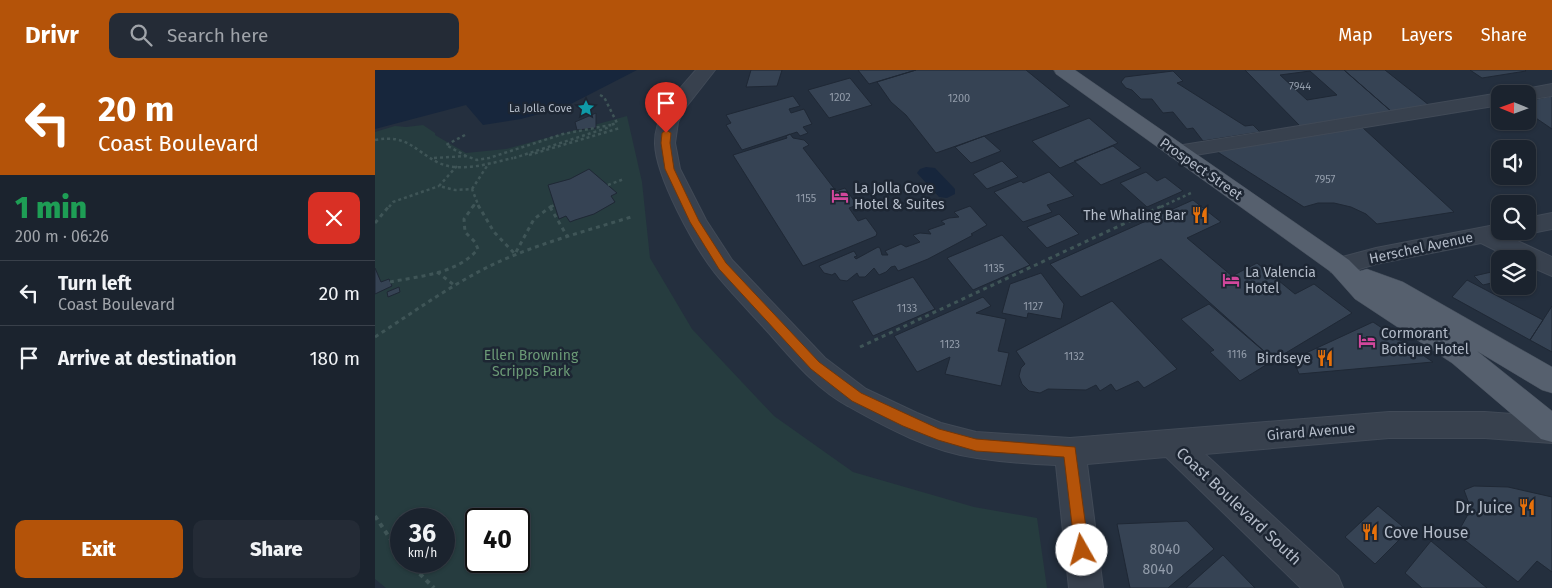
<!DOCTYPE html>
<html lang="en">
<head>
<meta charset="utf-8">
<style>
	:root { --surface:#1b232e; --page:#242b36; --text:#f1f3f6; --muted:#a0a4aa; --line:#39404a; --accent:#b45309 }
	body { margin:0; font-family:"Fira Sans",sans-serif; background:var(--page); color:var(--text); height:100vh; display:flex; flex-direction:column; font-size:19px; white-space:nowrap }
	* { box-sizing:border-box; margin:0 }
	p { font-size:16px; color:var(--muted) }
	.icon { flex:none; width:28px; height:28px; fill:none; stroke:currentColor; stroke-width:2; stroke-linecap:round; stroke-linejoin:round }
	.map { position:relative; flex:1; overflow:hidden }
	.side { display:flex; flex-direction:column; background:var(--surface); width:375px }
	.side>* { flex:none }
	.banner { background:#b45309; color:#fff; overflow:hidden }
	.needle { width:32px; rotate:271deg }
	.fabs { position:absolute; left:1116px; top:15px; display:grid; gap:10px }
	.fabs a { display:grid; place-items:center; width:45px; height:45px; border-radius:10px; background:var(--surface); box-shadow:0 1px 4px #0004,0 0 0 1px var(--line); font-size:25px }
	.speed { position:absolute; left:15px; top:438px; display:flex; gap:10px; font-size:25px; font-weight:700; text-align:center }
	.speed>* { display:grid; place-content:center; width:65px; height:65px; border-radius:50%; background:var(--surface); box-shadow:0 1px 4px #0004,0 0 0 1px var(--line); line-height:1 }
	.speed small { font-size:12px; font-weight:400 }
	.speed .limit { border:2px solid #111; border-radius:8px; background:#fff; color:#111 }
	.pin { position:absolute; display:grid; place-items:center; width:42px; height:42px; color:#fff; margin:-51px -21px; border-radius:50% 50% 50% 0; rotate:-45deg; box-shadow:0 0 5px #0007 }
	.pin .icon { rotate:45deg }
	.me { position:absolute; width:55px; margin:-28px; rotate:353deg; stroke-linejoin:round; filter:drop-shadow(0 0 4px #0008) }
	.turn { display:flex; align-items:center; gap:18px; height:105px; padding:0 15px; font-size:22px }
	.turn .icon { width:65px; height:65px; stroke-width:2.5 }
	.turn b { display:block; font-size:35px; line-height:42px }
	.round { display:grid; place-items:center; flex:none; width:52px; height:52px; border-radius:10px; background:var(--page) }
	.headline { display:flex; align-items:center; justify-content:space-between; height:85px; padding:0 15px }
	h1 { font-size:30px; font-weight:800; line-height:38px; color:#1e9e55 }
	.action { display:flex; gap:10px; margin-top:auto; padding:10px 15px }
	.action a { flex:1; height:58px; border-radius:10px; background:var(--accent); color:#fff; font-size:20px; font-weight:800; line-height:58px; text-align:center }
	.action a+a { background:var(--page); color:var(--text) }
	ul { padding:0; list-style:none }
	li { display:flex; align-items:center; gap:15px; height:65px; padding:0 15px; border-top:1px solid var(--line) }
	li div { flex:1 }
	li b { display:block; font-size:19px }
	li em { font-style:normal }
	header { display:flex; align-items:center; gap:30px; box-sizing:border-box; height:70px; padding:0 25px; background:var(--accent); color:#fff }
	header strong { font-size:24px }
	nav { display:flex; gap:28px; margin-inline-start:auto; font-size:18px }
	.search { width:350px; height:45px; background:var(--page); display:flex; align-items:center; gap:12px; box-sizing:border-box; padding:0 18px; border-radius:10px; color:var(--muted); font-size:19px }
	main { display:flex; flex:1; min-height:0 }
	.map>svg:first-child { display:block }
</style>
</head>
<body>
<header>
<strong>Drivr</strong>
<div class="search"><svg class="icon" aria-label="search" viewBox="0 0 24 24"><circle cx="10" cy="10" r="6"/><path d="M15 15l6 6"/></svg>Search here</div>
<nav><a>Map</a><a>Layers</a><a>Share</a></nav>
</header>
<main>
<section class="side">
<div class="banner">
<div class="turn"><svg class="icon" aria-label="left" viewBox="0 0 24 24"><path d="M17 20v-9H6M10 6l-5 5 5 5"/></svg><div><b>20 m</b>Coast Boulevard</div></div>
</div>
<div class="headline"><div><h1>1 min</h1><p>200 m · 06:26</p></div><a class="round" style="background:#d93025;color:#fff"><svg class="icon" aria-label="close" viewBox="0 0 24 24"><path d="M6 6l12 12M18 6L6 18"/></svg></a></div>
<ul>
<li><svg class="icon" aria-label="left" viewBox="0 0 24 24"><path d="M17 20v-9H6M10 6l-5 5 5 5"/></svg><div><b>Turn left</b><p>Coast Boulevard</p></div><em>20 m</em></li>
<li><svg class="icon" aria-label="arrive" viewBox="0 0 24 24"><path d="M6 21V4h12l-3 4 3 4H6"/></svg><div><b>Arrive at destination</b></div><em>180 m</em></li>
</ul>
<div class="action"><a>Exit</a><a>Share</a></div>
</section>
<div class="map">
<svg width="1177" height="518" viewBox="0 0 1177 518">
	<rect width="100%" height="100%" fill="#242f3e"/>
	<!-- green -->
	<path fill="#263c3f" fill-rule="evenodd" d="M252 46 267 112 275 188 317 259 399 346 478 402 599 437 662 448 672 518H11L0 509V62L20 56 31 57 48 55 60 63V65L91 83 131 79ZM26 449H69V491H26ZM101 449H144V491H101Z"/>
	<!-- water -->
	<path fill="#17263c" d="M0 0H262L190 37 146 49 108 55 91 35 0 59Z
		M551 97 560 98 580 119V124L572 128 564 127 542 103 545 99Z"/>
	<!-- building -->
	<path fill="#364354" stroke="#1f2835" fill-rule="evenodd" d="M376 0H407L402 16 371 17Z
		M483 0H541L494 14Z
		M541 0H651L695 36 561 83 531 45 516 32 502 12Z
		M870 0H969L1017 42 926 57ZM935 1 962 25 932 30 905 5Z
		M969 0H1010L1054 35 1017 42Z
		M1095 0H1150L1151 1 1107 8Z
		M798 1 808 11 802 13 870 56 878 55 885 62 828 71 818 58 812 59 798 42 788 43 777 29H766L757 20 751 18 746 12 750 7Z
		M475 8 497 35 454 48 433 20Z
		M418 26 425 36 414 39 416 43 429 39 437 54 428 57 433 63 425 66 422 62 367 80 351 55 356 53 351 45Z
		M1177 26V59L1152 42V31Z
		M221 43V58L202 60 200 52Z
		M714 48 743 73 685 98 657 71Z
		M987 57 1079 142 1002 154 991 144 976 137 959 133H943L929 137 841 81Z
		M415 64 418 68 429 70 434 75 428 78 461 121 470 118 482 135 474 138 483 151 491 148 502 163 501 166 428 196 358 85 412 68 411 66Z
		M609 66 626 81 596 93 580 77Z
		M738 76 766 98 726 115 699 91Z
		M627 91 643 107 612 119 598 104Z
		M214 99 242 123 236 126 240 132 219 144 200 150 195 152 191 146 184 149 173 115 195 109Z
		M674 102 699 126 672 135 677 142 648 152 619 122 646 111 648 113Z
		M771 102 782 111 790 107 808 121 772 137 745 113Z
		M818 130 846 152 812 168 857 206 882 193 920 224 939 214 977 243 899 290 786 189 706 227 675 194Z
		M595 136 612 155 596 164 598 165 553 189 523 201 520 196 516 197 511 202 504 205 499 198 490 207H484L482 203 472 211 465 210 460 203 457 205 449 203 444 196 479 181 482 186 479 187 481 189 503 177 505 178 507 185H513L510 181 526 174 531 177 545 172 538 165 545 163 556 164 553 160 570 154 566 151 574 148 584 147 579 142Z
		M684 144 704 164 672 178 652 157Z
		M627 165 655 195 598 220 572 188Z
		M0 198 6 212 14 209 17 216 0 224Z
		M1125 200V211L1108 215 1099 206Z
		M666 203 689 234 686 249 653 243 652 248 627 243 635 214Z
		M538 207 560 239 498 266 477 231Z
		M1092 210 1168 250 1155 270 1077 227Z
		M24 217 25 222 13 227 12 222Z
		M608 227 616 236 601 243 631 249 623 281 634 283 626 316 570 304 575 287 542 302 519 266Z
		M737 231 802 299 769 318 763 311 741 321 736 314 725 321 721 315 711 320 673 319 665 323 654 321 647 314 644 306 646 298 650 294 641 281Z
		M834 234 899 290 865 311 835 282 839 280 806 249Z
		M1177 236V282L1155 270Z
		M998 252 1058 292 924 304 918 289Z
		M1099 416 1133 417 1177 427V502L1162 491 1143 512 1082 464 1096 439 1089 420Z
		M1003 436 1033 461 1000 494 970 467Z
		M812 451 839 479 793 518H755L742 454Z
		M1056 471 1106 513 1112 518H1047L1030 503Z
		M848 485 880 518H811Z"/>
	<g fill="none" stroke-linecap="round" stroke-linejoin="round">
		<!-- minor casing -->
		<g stroke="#414a57" stroke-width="2">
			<path id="minor" d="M321 0H340L311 37 303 52 300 73 305 99 331 150 357 190 450 288 491 319 542 343 566 353 601 362 695 368 1014 342H1110L1177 347V373L1110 368H1014L830 384 963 506 968 518H926L791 387 712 394 728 518H694L681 395C655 394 628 392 602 388 557 382 512 358 473 336 441 319 417 289 393 262 375 242 356 223 340 203 319 176 281 107 280 74 279 44 303 21 321 0Z
				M1177 14V26L1152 30V24H1143L1145 20Z
				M1125 23 1127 24H1125V35L802 88 795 86 792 82 795 78 802 76Z
				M1177 143V159L1152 164 1144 161H1152V148Z
				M1125 154V161H1138L1134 167 1177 187V206L1152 195V189H1138L1106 173 1001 194 965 205 956 202 953 196 956 190 1001 178Z"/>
		</g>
		<!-- major casing -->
		<g stroke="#414a57" stroke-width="1">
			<path id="major" d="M679 0H700L974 190 985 201 992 199 1028 212 1177 297V323L1167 320 1102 281 1177 341V372L1166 369 1077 293 980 229 956 202 681 4Z"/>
		</g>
		<!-- path-far2 -->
		<path stroke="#3f5557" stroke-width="2.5" stroke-dasharray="3 3" stroke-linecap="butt" d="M225 25 229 27 242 53 235 55
			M90 65 71 75 91 86
			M0 70C33 64 38 80 64 93 86 103 116 93 138 88
			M154 85 245 58
			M59 88 91 86 102 90 114 88 188 64 235 55V57L139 88
			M82 96 64 116 80 120 97 119 104 137
			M233 115 249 109
			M97 119 114 93
			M14 137 18 132 64 116
			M98 137 101 132
			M176 137 179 135
			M786 137 818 122"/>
		<!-- path-far1 -->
		<path stroke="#3f5557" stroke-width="3" stroke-dasharray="4 4" stroke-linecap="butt" d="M103 135 119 162 140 184 159 149 178 135
			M175 137 192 166
			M0 153 15 135
			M62 202 79 215
			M15 212C45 206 82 204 103 179L100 172 90 162 89 149 99 135
			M0 267C40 241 79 213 121 193 165 173 211 161 256 147
			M485 277 789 135"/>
		<!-- path -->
		<path stroke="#3f5557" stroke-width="4" stroke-dasharray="4.5 4.5" stroke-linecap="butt" d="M0 446 26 485
			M32 491 59 518"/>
		<!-- minor -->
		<use href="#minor" fill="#38414e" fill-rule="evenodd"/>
		<!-- major -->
		<use href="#major" fill="#56606e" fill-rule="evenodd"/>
	</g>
	<!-- route -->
	<path fill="#b45309" stroke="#753606" d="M291 60 296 63 295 73 299 99 324 151 351 193 444 292 486 323 564 359 601 369 700 377 714 480 712 485 707 487 702 485 700 480 689 387 601 381 563 370 528 356 477 331 436 299 344 199 315 152 290 99 286 73 287 63Z"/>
	<!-- icons -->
	<defs>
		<g id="sight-bare" transform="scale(1.35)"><path d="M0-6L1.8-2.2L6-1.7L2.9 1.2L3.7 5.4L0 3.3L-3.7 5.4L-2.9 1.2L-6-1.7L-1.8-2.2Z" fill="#0f9aa8" stroke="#1d2633" stroke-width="2.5" paint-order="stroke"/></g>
		<g id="hotel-bare" transform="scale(1.35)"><path d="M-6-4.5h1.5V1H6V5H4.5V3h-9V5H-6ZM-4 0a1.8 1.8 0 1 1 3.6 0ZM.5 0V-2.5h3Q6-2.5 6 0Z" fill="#d1479c" stroke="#1d2633" stroke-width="2.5" paint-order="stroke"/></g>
		<g id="restaurant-bare" transform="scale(1.35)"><path d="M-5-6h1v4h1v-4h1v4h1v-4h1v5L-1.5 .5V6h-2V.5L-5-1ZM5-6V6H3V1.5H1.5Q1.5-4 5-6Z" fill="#e8710a" stroke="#1d2633" stroke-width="2.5" paint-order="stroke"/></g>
	</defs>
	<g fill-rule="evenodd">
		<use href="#sight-bare" x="211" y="38"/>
		<use href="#hotel-bare" x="465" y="126"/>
		<use href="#restaurant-bare" x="825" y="145"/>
		<use href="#hotel-bare" x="856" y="210"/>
		<use href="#hotel-bare" x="992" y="271"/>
		<use href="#restaurant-bare" x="950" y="288"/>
		<use href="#restaurant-bare" x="1152" y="437"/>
		<use href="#restaurant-bare" x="995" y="462"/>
	</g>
	<g text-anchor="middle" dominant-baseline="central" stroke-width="5" stroke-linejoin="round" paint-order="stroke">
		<!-- number labels -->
		<g font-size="11" fill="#929caa">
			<text x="925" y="16">7944</text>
			<text x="465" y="27">1202</text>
			<text x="584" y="28">1200</text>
			<text x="950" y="109">7957</text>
			<text x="431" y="128">1155</text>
			<text x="619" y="198">1135</text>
			<text x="658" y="236">1127</text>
			<text x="532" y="238">1133</text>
			<text x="575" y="274">1123</text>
			<text x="862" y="284">1116</text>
			<text x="699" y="286">1132</text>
		</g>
		<!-- far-poi labels -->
		<g font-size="11" fill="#b4bcc9" stroke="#1d2633" text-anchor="end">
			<text x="197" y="38">La Jolla Cove</text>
		</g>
		<!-- street labels -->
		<g font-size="14" fill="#b4bcc9" stroke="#1d2633">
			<text transform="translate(826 99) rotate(35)">Prospect Street</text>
			<text transform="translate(1046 178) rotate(-12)">Herschel Avenue</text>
			<text transform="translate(936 362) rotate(-5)">Girard Avenue</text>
		</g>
		<!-- poi labels -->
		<g font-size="14" fill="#b4bcc9" stroke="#1d2633" text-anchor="start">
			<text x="479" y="118">La Jolla Cove<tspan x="479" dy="16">Hotel &amp; Suites</tspan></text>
			<text x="811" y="145" text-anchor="end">The Whaling Bar</text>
			<text x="870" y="202">La Valencia<tspan x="870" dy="16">Hotel</tspan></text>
			<text x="1006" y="263">Cormorant<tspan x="1006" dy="16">Botique Hotel</tspan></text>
			<text x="936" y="288" text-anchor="end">Birdseye</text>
		</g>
		<!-- park labels -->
		<g font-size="14" fill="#6b9a76" stroke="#1d2633">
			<text x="156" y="285">Ellen Browning<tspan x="156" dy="16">Scripps Park</tspan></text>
		</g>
		<!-- near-number labels -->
		<g font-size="14" fill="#929caa">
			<text x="790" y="479">8040</text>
			<text x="783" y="499">8040</text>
		</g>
		<!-- near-street labels -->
		<g font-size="16" fill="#b4bcc9" stroke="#1d2633">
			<text transform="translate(864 436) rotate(43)">Coast Boulevard South</text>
		</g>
		<!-- near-poi labels -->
		<g font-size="16" fill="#b4bcc9" stroke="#1d2633" text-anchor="end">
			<text x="1138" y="437">Dr. Juice</text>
			<text x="1009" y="462" text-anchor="start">Cove House</text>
		</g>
	</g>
</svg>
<div class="fabs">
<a><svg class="needle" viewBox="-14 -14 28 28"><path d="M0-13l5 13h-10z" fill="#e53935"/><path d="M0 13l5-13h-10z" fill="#a0a4aa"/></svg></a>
<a><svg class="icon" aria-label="sound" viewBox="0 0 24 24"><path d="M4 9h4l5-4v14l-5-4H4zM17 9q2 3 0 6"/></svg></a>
<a><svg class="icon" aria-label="search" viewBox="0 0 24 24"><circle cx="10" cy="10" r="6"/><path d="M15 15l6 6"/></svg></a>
<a><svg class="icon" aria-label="layers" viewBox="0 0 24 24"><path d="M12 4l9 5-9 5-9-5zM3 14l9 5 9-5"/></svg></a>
</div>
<div class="speed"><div>36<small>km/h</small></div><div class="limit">40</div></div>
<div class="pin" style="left:291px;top:63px;background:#d93025"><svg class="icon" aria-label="arrive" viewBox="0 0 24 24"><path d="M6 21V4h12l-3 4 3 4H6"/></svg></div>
<svg class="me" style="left:707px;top:480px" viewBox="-20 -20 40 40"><circle r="19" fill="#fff"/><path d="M0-13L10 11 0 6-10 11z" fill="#b45309"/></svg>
</div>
</main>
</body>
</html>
